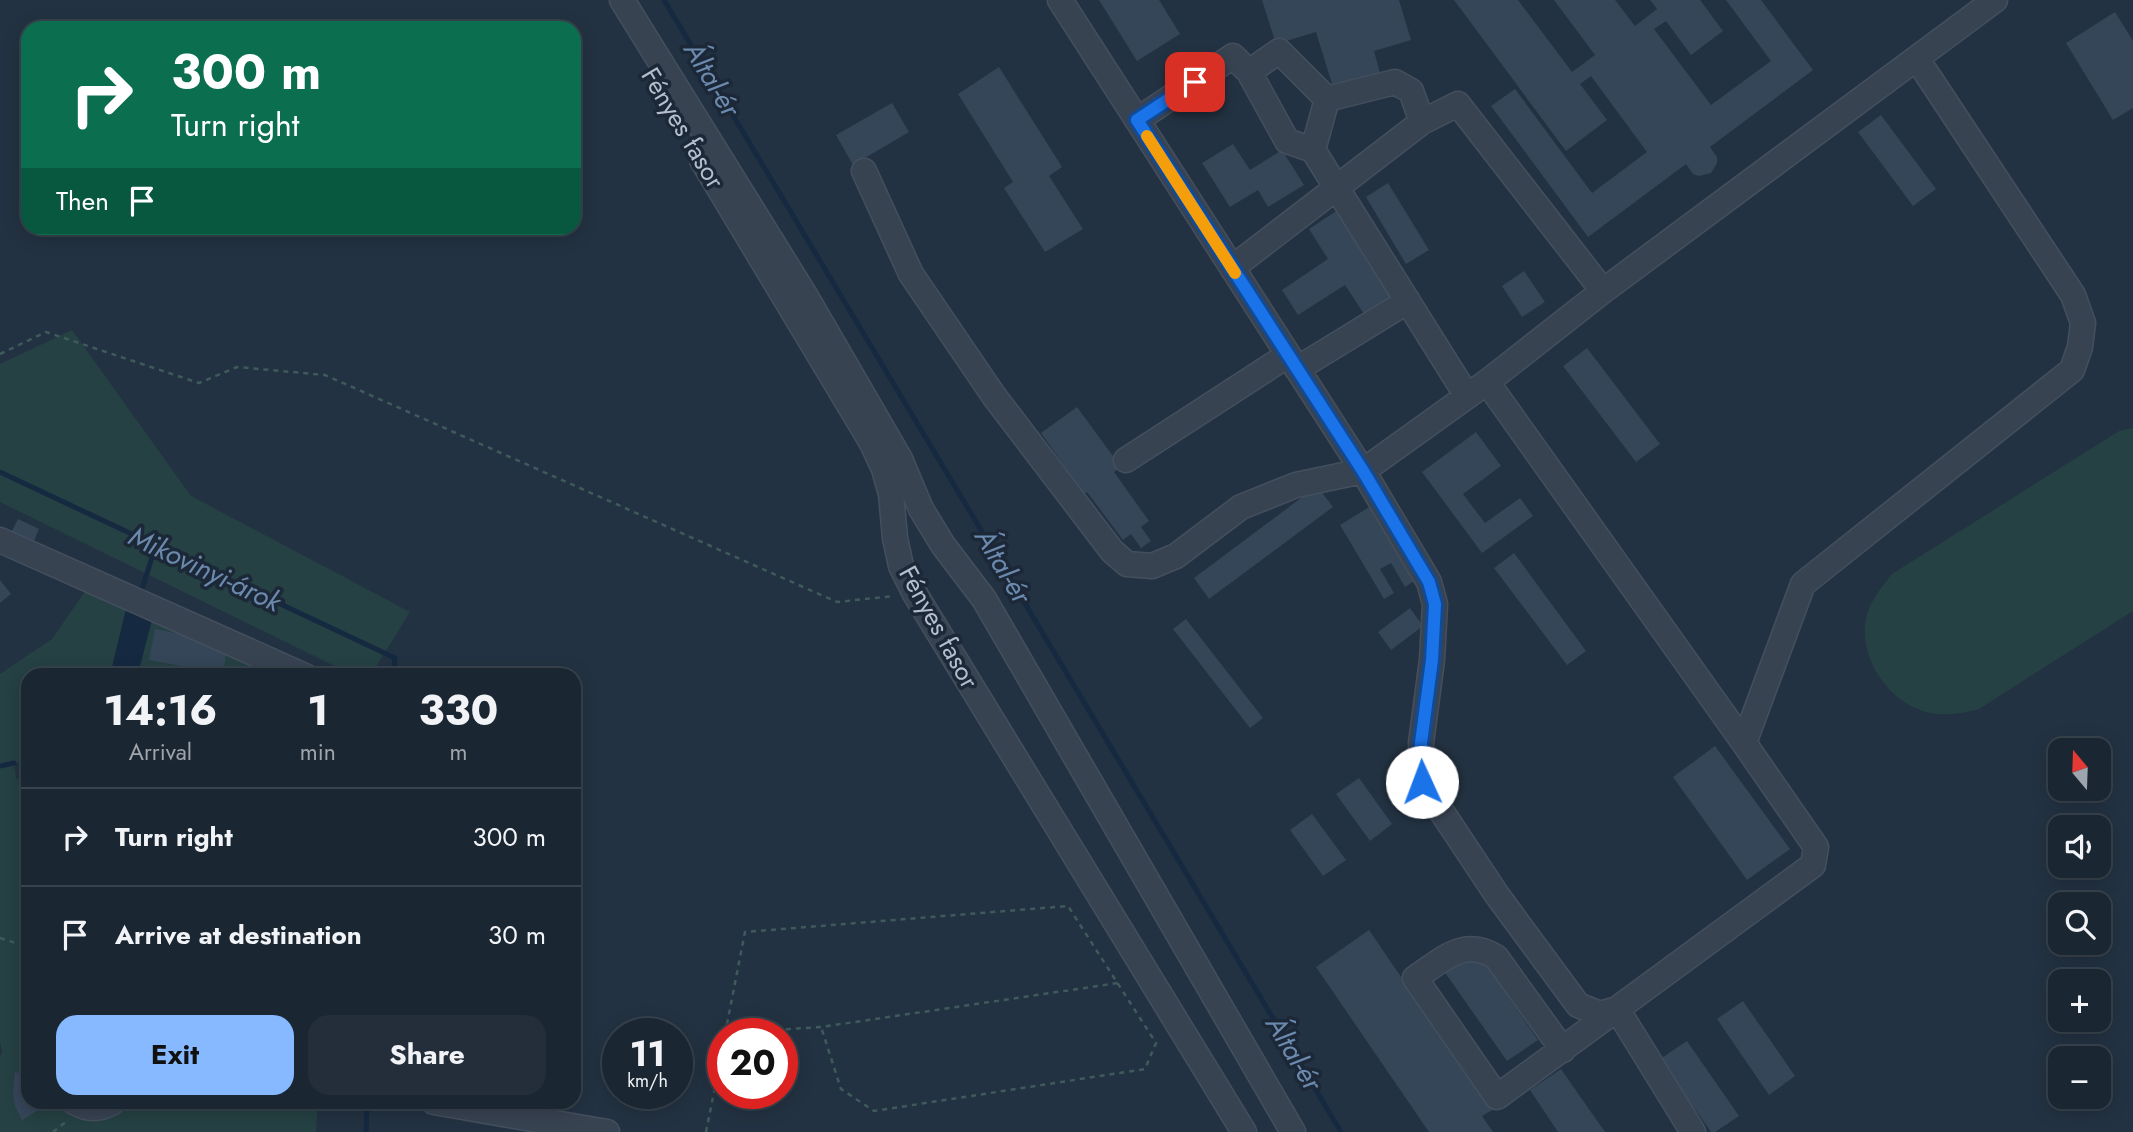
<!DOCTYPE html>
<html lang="en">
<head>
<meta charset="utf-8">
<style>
	:root { --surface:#1a2632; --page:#232e3a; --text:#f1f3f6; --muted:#9fa5ac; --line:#38434d; --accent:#86b9ff }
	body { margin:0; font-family:Jost,sans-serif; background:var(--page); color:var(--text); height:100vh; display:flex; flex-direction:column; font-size:26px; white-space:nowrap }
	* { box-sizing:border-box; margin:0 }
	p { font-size:23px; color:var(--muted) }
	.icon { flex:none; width:38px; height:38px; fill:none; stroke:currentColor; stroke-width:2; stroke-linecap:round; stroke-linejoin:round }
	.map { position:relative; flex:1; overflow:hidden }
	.side { position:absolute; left:21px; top:668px; width:560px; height:441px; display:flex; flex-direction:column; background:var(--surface); border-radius:21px; box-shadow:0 4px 18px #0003,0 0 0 2px var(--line) }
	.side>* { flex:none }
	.banner { position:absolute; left:21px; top:21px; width:560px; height:214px; border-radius:21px; box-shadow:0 4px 18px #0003,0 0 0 2px var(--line); background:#0b6e4f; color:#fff; overflow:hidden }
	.needle { width:46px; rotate:341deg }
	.controls { position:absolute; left:2048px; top:738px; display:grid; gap:14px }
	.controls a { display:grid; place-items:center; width:63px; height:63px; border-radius:14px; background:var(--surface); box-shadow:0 4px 18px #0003,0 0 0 2px var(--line); font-size:35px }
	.speed { position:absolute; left:602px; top:1018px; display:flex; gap:14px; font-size:35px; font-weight:700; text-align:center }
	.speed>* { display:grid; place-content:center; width:91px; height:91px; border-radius:50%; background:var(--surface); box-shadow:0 4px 18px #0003,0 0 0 2px var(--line); line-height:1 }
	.speed small { font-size:18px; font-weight:400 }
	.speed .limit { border:10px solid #d22; background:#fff; color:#111 }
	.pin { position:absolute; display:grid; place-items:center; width:60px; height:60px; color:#fff; margin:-30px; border-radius:14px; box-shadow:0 4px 10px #0006 }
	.me { position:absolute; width:77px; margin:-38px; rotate:358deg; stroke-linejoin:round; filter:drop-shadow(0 0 5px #0008) }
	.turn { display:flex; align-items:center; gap:24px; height:147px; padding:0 35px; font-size:32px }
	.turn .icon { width:91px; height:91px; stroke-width:2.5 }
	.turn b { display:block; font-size:49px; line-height:60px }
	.then { display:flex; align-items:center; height:66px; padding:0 35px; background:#0003; gap:14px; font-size:26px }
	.eta { display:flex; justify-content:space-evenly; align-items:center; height:119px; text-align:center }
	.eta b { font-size:42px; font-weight:700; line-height:49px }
	.button { display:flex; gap:14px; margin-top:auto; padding:14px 35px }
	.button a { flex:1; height:80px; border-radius:21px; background:var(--accent); color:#111; font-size:28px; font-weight:700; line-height:80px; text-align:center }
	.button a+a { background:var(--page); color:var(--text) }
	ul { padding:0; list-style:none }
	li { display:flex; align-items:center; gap:21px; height:98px; padding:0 35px; border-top:2px solid var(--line) }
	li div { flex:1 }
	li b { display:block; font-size:26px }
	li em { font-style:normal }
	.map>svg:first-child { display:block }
</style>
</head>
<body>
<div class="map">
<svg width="2133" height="1132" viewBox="0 0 2133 1132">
	<rect width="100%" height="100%" fill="#233242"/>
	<!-- green -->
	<path fill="#254143" d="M72 330 191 496 410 612 371 675H353L0 502V364Z
		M2133 428V611L1979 709C1963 713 1948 716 1931 713 1893 706 1862 665 1865 626 1866 606 1880 589 1892 574L2119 431Z
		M95 577 282 675 28 676V758L14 764 16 778 28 785V1102L318 1103 316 1132H0V1057L2 1052 0 1041V674L52 639Z"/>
	<!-- water -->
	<path fill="#152941" d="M126 609 153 616 138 674 112 667Z"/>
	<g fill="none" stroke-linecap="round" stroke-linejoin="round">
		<!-- stream -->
		<path stroke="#152941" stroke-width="5" d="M664 0 1341 1132
			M0 472 395 658 393 676
			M140 595 156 545
			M0 766 14 763
			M366 1132 367 1102"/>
	</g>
	<!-- building -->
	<path fill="#354659" d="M1099 0H1159L1180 34 1137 61Z
		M1262 0H1399L1411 40 1374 51 1380 73 1333 87 1316 32 1276 44Z
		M1454 0H1518L1572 72 1595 55 1554 0H1615L1635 26 1657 9 1650 0H1700L1723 31 1691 55 1666 21 1654 29 1711 105 1771 61 1726 0H1761L1813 70 1710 147 1717 157V163L1711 173 1699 176 1693 174 1686 164 1588 237 1491 106 1515 89 1592 193 1647 152 1591 76 1580 84 1607 120 1566 151Z
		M2115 12 2133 41V108L2113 120 2066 43Z
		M999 67 1062 167 1049 176 1083 229 1045 252 1004 188 1013 182 958 94Z
		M892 103 909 132 853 165 836 135Z
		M1881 115 1936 189 1913 206 1858 132Z
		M1233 144 1250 170 1282 150 1304 185 1268 207 1258 190 1230 207 1202 163Z
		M1388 183 1429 250 1406 264 1366 197Z
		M1341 208 1396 293 1364 314 1345 285 1298 315 1282 290 1328 259 1309 229Z
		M1524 271 1545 302 1522 317 1502 286Z
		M1587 348 1660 444 1636 462 1563 366Z
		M1077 407 1121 467 1114 472 1149 521 1141 527 1151 541 1141 548 1131 534 1123 540 1087 492 1084 494 1041 433Z
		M1476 432 1501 466 1463 494 1485 523 1520 498 1533 516 1482 553 1422 472Z
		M1317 486 1333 507 1209 599 1194 578Z
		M1371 506 1414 581 1405 587 1391 563 1380 569 1394 593 1384 599 1340 525Z
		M18 519 39 529 33 543 11 533Z
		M1514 553 1586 651 1567 665 1494 568Z
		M0 580 11 594 0 603Z
		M1410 608 1423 626 1391 650 1378 632Z
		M1186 619 1263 718 1250 728 1173 629Z
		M155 629 209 640 227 648 223 672 204 668 203 670 149 660Z
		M1715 746 1790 849 1747 880 1673 777Z
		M1359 778 1392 824 1370 841 1336 794Z
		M1312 814 1346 860 1323 876 1290 830Z
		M1369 930 1492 1110 1482 1116 1493 1132H1429L1316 967Z
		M1476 950 1538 1040 1507 1061 1444 971Z
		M1743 1001 1795 1076 1769 1095 1717 1019Z
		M1687 1041 1739 1116 1715 1132H1711L1660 1059Z
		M1561 1069 1605 1132H1558L1530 1090Z
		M15 1072 28 1075V1102H33L37 1111 22 1120 15 1106 13 1093Z"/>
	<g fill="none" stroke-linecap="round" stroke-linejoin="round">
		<!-- minor casing -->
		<g stroke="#444f5e" stroke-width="27">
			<path id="minor" d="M622 0 805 295 900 459 921 509 943 545 984 599 1293 1132
				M1060 0 1363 471 1429 582 1435 604 1432 660 1421 743 1422 782 1497 895 1578 1005 1600 1014 1617 1009 1813 865 1816 847 1744 743
				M1327 99 1313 150 1287 141 1249 72 1279 51 1327 99 1395 82 1411 91 1422 122 1458 104 1603 291
				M1137 120 1233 56 1249 72
				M1313 150 1467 396
				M702 160 872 443 884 469 891 494 895 538 901 566 915 594 1244 1132
				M864 171 911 274 994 396 1112 551 1127 564 1152 566 1176 556 1241 507 1296 485 1363 471 1487 382 1603 291 1995 0
				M1232 268 1422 122
				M1297 369 1408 301
				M1487 382 1744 743 1803 584 2072 370 2080 347 2083 323 2073 295 1917 59
				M1126 460 1288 355
				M0 540 305 676
				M1563 1050 1496 957C1463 937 1443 960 1415 978L1497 1097 1617 1009 1693 1132
				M74 1102C88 1110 99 1110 113 1102
				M434 1102 607 1132"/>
		</g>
		<!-- path -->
		<path stroke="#3f5a5b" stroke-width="2.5" stroke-dasharray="5 5" stroke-linecap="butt" d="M0 354 46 332 199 383 237 367 325 375 837 602 894 596
			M0 938 28 947
			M726 1033 821 1027 1118 983
			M725 1034 745 932 1068 906 1156 1043 1145 1069 874 1111 841 1089 821 1027
			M53 1132 67 1121
			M706 1132 723 1047"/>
		<!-- minor -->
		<use href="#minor" stroke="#384352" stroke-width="24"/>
	</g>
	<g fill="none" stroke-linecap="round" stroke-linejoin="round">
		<!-- route casing -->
		<g stroke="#114b97" stroke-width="18">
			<path id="route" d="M1195 82 1137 120 1363 471 1429 582 1435 604 1432 660 1421 743 1422 782"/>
		</g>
		<!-- route -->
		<use href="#route" stroke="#1a73e8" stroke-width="12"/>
		<!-- slow -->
		<path stroke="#f59e0b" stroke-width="12" d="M1147 136 1235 273"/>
	</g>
	<g text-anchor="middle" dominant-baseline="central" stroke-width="7" stroke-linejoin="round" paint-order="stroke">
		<!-- street labels -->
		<g font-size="26" fill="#b4becc" stroke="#1c2837">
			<text transform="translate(683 128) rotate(59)">Fényes fasor</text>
			<text transform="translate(939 627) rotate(61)">Fényes fasor</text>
		</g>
		<!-- water labels -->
		<g font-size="28" font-style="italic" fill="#6b8aae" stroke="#1c2837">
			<text transform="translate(712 79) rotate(59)">Által-ér</text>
			<text transform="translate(1003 566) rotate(59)">Által-ér</text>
			<text transform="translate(205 569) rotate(25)">Mikovinyi-árok</text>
			<text transform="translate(1294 1053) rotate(59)">Által-ér</text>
		</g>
	</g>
</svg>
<div class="controls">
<a><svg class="needle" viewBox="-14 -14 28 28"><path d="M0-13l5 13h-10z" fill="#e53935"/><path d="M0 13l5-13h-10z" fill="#9fa5ac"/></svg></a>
<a><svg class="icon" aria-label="sound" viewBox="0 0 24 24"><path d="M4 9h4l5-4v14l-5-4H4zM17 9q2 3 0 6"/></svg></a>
<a><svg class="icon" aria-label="search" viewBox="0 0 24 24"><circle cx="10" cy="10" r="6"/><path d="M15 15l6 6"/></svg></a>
<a>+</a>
<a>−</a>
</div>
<div class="speed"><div>11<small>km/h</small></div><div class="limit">20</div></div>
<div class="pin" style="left:1195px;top:82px;background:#d93025"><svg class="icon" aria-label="arrive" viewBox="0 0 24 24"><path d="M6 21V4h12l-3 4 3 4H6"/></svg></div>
<svg class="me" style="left:1422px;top:782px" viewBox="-20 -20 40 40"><circle r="19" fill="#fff"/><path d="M0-13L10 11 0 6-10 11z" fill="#1a73e8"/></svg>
<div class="banner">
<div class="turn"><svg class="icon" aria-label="right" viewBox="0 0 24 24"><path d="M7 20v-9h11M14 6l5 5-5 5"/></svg><div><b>300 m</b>Turn right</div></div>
<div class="then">Then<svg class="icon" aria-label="arrive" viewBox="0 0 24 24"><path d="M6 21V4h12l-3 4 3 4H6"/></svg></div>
</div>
<section class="side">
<div class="eta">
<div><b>14:16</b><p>Arrival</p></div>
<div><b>1</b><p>min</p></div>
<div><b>330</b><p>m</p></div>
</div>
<ul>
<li><svg class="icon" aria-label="right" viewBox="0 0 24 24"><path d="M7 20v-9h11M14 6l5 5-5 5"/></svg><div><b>Turn right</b></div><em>300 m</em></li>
<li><svg class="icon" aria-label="arrive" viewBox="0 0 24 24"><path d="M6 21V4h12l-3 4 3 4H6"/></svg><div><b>Arrive at destination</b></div><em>30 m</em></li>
</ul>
<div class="button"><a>Exit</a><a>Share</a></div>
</section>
</div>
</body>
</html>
